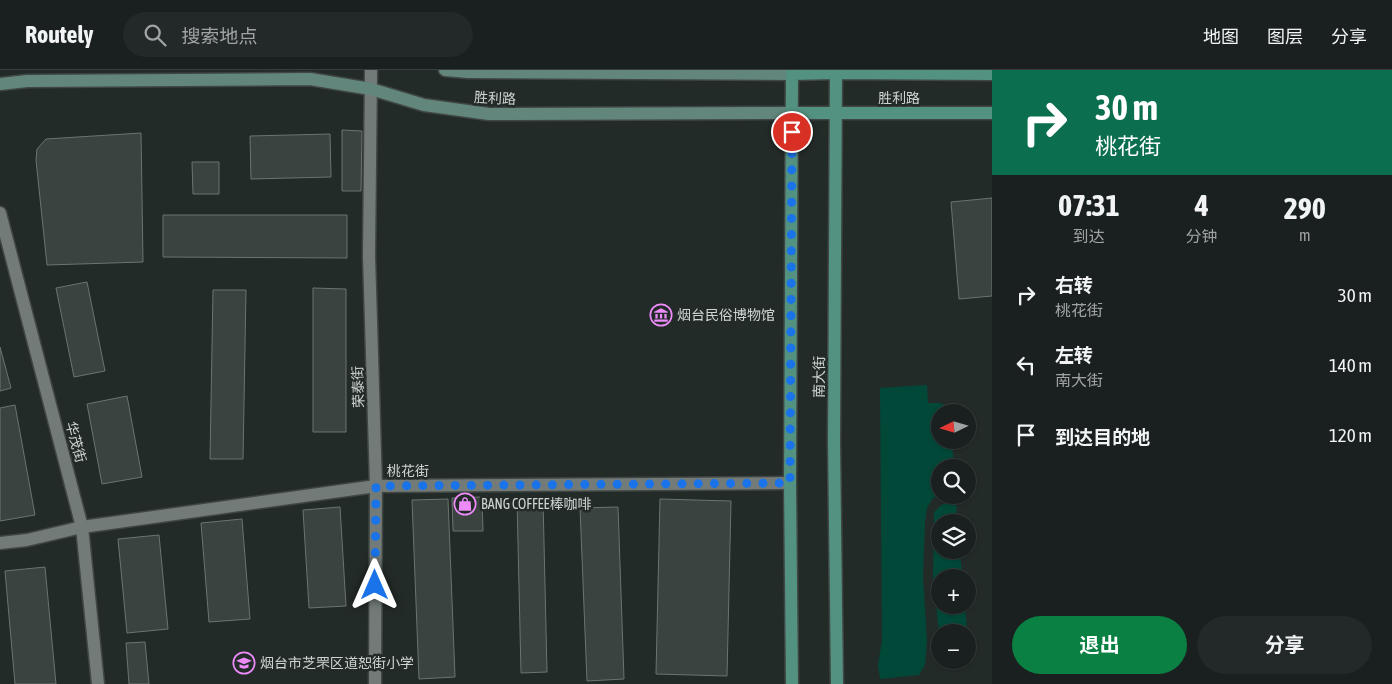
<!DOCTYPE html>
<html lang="zh">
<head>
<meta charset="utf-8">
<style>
	:root { --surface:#1a201f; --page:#232828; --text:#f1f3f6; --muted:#9fa3a4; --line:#383e3d; --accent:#0b8043 }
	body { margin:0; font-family:"Asap Condensed","Noto Sans SC",sans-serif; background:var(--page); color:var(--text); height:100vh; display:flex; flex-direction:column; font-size:19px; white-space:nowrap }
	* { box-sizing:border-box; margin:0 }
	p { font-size:16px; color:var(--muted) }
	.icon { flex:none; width:28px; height:28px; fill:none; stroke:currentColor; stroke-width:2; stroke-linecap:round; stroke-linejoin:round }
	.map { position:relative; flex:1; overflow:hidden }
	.drawer { display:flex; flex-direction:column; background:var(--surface); width:400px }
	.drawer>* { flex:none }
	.banner { background:#0b6e4f; color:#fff; overflow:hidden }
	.needle { width:32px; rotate:265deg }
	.tools { position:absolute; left:931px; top:334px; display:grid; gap:10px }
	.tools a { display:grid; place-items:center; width:45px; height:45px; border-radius:50%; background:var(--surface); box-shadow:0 1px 4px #0004,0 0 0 1px var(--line); font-size:25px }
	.pin { position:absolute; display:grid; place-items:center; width:42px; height:42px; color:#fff; margin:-21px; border:2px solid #fff; border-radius:50%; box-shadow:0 1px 5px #0007 }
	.me { position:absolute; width:55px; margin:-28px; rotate:0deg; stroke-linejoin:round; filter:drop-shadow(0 0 4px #0008) }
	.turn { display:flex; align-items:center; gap:18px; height:105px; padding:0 20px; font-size:22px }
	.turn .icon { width:65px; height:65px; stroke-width:2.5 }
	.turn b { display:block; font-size:35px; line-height:42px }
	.eta { display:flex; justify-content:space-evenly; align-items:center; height:85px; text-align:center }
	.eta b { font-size:30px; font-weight:700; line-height:35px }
	.cta { display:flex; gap:10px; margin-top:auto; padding:10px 20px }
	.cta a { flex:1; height:58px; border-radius:30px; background:var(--accent); color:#fff; font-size:20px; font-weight:700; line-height:58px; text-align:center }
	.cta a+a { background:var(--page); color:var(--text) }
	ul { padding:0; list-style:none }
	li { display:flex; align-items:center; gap:15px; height:70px; padding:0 20px }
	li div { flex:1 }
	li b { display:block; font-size:19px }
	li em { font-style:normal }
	header { display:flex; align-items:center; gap:30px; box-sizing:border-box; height:70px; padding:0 25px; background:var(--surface); border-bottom:1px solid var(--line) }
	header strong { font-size:24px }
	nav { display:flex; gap:28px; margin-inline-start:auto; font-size:18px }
	.search { width:350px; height:45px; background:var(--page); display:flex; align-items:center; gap:12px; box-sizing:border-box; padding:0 18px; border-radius:28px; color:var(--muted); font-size:19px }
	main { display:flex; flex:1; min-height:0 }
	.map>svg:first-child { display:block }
</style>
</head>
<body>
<header>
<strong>Routely</strong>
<div class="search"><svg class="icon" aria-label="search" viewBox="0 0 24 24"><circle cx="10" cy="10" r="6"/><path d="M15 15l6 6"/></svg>搜索地点</div>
<nav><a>地图</a><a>图层</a><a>分享</a></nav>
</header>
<main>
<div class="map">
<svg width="992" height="614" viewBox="0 0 992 614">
	<rect width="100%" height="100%" fill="#232b29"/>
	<!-- green -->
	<path fill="#014839" d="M927 315 928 333H940L949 337V342H940V370H952L954 397 940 398V425H941L933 428 927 438 925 453 923 507 927 571 925 595 919 605 880 609 878 595 882 570 880 318Z
		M956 431 957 452H940V480H960L962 507 940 508V535H965L967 560 939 562 933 506 934 443C940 435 945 432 956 431Z"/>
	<!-- building -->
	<path fill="#3a4340" stroke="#6b7471" d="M342 60 362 61 361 121H342Z
		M141 63 143 192 47 195 36 90 37 79 46 69Z
		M330 64 331 107 251 109 250 66Z
		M192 92H219V124H193Z
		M992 128V226L959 229 951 132Z
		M163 145H347V188L163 187Z
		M87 212 105 301 74 307 56 218Z
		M313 218 346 219V362H313Z
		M213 220H246L243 389H210Z
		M0 277 11 318 0 321Z
		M127 326 142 407 102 414 87 334Z
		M15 335 35 445 0 451V338Z
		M482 427 483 461H453L452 428Z
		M448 429 455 607 419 609 412 430Z
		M543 429 547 602 521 603 517 430Z
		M660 429 731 431 727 606 656 604Z
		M340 437 346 536 309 538 303 440Z
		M618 437 624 609 587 611 580 438Z
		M242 449 250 549 209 552 201 453Z
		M159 465 168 559 127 563 118 469Z
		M45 497 56 614H15L5 501Z
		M145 572 149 614H129L126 573Z"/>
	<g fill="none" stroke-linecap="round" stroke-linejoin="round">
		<!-- minor casing -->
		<g stroke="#3f4643" stroke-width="15">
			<path id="minor" d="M371 0 369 186 376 416 375 614
				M0 473 27 470 82 457 376 416 790 413"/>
		</g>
		<!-- tertiary casing -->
		<g stroke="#3f4643" stroke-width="15">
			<path id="tertiary" d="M0 143 82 457 98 614"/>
		</g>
		<!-- secondary casing -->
		<g stroke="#3f4643" stroke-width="15">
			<path id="secondary" d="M445 0 468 2 792 4
				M0 14 27 11 310 9 371 19 424 35 489 44 792 43"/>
		</g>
		<!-- primary casing -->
		<g stroke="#3f4643" stroke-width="15">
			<path id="primary" d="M792 0 790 413 792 614
				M836 0 834 371 837 614
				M792 4 836 3 992 4
				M792 43H992"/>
		</g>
		<!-- minor -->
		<use href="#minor" stroke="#727b78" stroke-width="12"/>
		<!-- tertiary -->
		<use href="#tertiary" stroke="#727b78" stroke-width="12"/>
		<!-- secondary -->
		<use href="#secondary" stroke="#62867c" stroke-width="12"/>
		<!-- primary -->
		<use href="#primary" stroke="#539181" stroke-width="12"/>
	</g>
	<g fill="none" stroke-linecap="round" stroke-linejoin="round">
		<!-- route -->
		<path stroke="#1a73e8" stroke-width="9" stroke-dasharray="0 16.2" d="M375 515 376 416 790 413 792 62"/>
	</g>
	<!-- icons -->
	<defs>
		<g id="museum-ring" transform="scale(1.125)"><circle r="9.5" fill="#232b29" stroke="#ed8cf9" stroke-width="1.5"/><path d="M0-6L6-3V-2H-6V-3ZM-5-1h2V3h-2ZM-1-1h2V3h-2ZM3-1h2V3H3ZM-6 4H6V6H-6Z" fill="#ed8cf9"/></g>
		<g id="shop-ring" transform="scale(1.125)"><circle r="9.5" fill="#232b29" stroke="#ed8cf9" stroke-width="1.5"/><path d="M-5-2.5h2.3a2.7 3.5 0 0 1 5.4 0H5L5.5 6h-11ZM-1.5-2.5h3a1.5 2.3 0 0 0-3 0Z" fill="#ed8cf9"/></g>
		<g id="school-ring" transform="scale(1.125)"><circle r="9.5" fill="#232b29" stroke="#ed8cf9" stroke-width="1.5"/><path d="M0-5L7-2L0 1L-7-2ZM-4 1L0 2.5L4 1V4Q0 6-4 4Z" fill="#ed8cf9"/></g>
	</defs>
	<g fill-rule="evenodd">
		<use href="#museum-ring" x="661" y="245"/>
		<use href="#shop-ring" x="465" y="434"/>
		<use href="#school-ring" x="244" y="593"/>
	</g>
	<g text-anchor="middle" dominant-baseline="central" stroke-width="5" stroke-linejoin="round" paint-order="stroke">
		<!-- street labels -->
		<g font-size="14" fill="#cfd4d3" stroke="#232b29">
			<text transform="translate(495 28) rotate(3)">胜利路</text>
			<text x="899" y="28">胜利路</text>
			<text transform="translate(819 307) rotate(-89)">南大街</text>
			<text transform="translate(358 317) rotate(-92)">荣泰街</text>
			<text transform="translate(76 372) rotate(75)">华茂街</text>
			<text x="408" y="401">桃花街</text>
		</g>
		<!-- poi labels -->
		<g font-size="14" fill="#cfd4d3" stroke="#232b29" text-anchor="start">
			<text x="677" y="245">烟台民俗博物馆</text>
			<text x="481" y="434">BANG COFFEE棒咖啡</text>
			<text x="260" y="593">烟台市芝罘区道恕街小学</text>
		</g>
	</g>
</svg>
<div class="tools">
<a><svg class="needle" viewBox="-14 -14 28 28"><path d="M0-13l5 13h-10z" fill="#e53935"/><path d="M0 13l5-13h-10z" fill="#9fa3a4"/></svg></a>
<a><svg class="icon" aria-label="search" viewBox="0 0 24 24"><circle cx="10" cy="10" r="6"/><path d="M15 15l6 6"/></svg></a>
<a><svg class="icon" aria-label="layers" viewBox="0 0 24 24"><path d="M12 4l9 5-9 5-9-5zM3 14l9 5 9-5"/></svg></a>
<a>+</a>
<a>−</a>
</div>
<div class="pin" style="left:792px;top:62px;background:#d93025"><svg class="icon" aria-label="arrive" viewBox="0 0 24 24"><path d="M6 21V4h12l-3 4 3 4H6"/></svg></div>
<svg class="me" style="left:375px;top:515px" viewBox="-20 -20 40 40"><path d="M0-17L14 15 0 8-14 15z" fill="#1a73e8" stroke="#fff" stroke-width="4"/></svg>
</div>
<section class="drawer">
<div class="banner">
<div class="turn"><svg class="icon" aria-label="right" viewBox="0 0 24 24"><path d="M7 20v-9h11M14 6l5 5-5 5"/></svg><div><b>30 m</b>桃花街</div></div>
</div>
<div class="eta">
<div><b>07:31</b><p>到达</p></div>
<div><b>4</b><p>分钟</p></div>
<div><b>290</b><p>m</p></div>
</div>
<ul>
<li><svg class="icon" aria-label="right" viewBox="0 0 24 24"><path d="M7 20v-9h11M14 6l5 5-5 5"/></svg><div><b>右转</b><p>桃花街</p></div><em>30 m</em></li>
<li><svg class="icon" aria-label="left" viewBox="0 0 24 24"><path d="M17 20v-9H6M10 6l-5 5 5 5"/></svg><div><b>左转</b><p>南大街</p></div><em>140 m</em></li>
<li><svg class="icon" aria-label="arrive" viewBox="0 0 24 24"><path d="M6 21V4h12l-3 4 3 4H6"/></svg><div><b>到达目的地</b></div><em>120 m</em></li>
</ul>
<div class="cta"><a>退出</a><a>分享</a></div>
</section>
</main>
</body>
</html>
